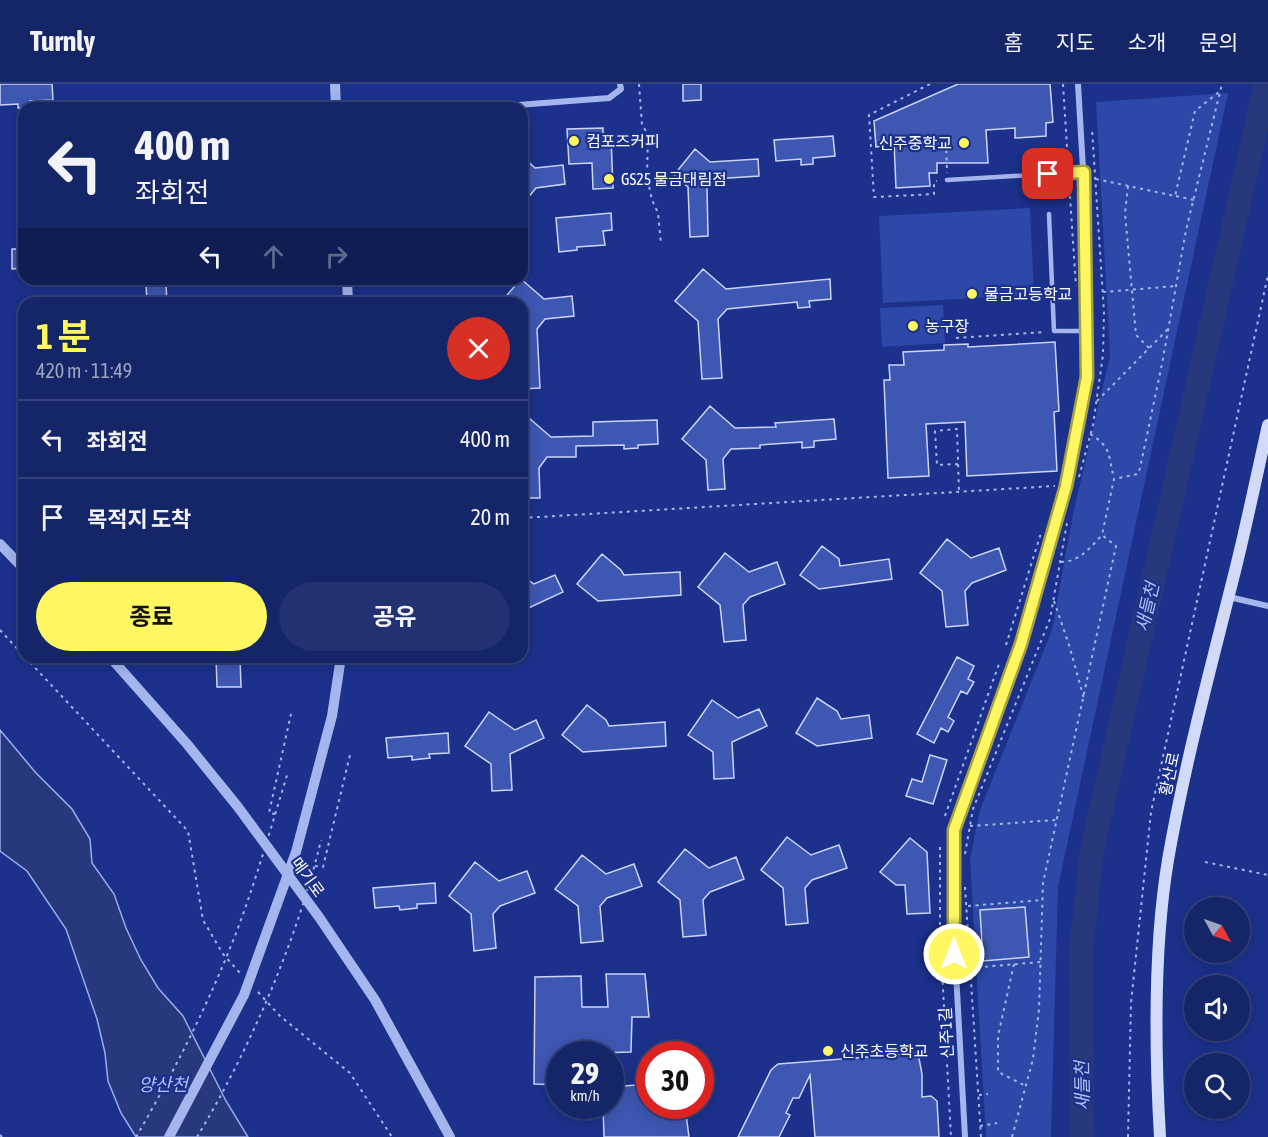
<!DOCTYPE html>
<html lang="ko">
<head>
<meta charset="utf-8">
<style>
	:root { --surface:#142568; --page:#213171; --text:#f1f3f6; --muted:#9da5c0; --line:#33427c; --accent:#fff762 }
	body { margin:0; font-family:"Asap Condensed","Noto Sans KR",sans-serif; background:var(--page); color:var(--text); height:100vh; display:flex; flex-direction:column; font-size:22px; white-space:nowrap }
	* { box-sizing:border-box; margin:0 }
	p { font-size:20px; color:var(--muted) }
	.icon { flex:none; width:33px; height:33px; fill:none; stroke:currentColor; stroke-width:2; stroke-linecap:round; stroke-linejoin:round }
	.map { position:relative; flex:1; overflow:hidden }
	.details { position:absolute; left:18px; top:213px; width:510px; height:366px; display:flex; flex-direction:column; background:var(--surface); border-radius:18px; box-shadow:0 3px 15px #0003,0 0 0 2px var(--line) }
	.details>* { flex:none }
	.banner { position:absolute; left:18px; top:18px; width:510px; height:183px; border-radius:18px; box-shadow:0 3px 15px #0003,0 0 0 2px var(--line); background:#142568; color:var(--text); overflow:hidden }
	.needle { width:39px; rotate:130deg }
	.buttons { position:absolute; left:1184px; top:813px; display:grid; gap:12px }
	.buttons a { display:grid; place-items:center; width:66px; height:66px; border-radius:50%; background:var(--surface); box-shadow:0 3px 15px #0003,0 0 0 2px var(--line); font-size:30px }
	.speed { position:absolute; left:546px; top:957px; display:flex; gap:12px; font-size:30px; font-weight:700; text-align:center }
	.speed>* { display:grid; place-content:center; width:78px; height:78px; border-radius:50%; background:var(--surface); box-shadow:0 3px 15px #0003,0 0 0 2px var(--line); line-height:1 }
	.speed small { font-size:15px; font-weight:400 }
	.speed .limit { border:9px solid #d22; background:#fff; color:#111 }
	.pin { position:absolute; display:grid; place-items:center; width:51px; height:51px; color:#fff; margin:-26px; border-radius:12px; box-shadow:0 3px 9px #0006 }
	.me { position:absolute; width:66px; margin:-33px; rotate:0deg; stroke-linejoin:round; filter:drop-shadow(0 0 4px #0008) }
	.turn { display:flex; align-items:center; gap:21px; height:126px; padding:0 18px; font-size:27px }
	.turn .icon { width:78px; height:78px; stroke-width:2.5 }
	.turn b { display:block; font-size:42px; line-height:51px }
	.lanes { display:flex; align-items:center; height:57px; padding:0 18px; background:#0003; justify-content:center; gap:30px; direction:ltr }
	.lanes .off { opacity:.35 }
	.round { display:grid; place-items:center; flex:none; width:63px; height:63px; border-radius:32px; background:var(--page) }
	.head { display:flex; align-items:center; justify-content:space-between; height:102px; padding:0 18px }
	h1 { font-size:36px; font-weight:700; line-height:45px; color:var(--accent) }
	.cta { display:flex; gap:12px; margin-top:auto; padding:12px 18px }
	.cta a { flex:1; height:69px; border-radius:36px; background:var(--accent); color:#111; font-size:24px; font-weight:700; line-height:69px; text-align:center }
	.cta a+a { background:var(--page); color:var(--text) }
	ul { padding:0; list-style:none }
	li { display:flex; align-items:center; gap:18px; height:78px; padding:0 18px; border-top:2px solid var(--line) }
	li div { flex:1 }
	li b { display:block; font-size:22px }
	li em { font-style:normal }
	header { display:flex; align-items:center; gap:36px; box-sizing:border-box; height:84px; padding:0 30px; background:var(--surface); border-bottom:2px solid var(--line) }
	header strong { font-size:28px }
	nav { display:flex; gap:33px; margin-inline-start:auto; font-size:21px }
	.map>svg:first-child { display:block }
</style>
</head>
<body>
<header>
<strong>Turnly</strong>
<nav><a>홈</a><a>지도</a><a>소개</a><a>문의</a></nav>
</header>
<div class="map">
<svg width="1268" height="1053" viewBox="0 0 1268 1053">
	<rect width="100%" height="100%" fill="#1b318b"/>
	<!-- green -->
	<path fill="#2d48a9" d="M1228 9 1058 803 1051 1053H986L970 775 980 726 1052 546 1073 430 1110 272 1096 18Z
		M1030 124 1034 211 883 219 879 132Z
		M943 221 945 259 882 263 880 224Z"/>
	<!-- water -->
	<path fill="#28387c" stroke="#98acef" stroke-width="1.5" d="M0 646 36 689 72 725 90 755 92 779 114 810 126 844 141 876 158 904 183 932 226 1017 248 1053H136L121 1029 108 997 105 969 97 935 66 845 27 787 0 767Z"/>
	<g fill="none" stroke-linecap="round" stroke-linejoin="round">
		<!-- river -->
		<path stroke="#28387c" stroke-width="24" d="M1082 1053 1081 866 1092 766 1266 0"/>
	</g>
	<!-- building -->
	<path fill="#3e57b2" stroke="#cbd5f9" stroke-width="1.5" d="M0 0H52L53 16 30 17 31 24H18V20L0 21Z
		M683 0H701V16L683 17Z
		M958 0H1050L1053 38 1046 39V52L1015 54V44L986 46 988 79H937V89H929L930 102 896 104 894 59 876 63 874 37Z
		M603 44V53H611L613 104 593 105 592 79 569 80 567 45Z
		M833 52 835 72 813 74V80L801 81V75L776 77 774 56Z
		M695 65 710 78 758 75 759 92 714 95 707 103 708 152 690 153 688 103 674 91Z
		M522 72 535 84 563 81 565 100 536 104 522 121Z
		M611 129 612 146 603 147 605 161 577 163V166L559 168 556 134Z
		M12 165H24V184L12 185Z
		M703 185 726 205 830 195 831 215 809 217 810 223 798 224 797 218 727 225 718 235 722 294 702 295 698 237 675 217Z
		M521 195 544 215 572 212 574 232 545 235 537 245 540 304 522 305V219H500Z
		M166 200 167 219H147L146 201Z
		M1055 258 1059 327 1054 328 1057 387 967 392 965 338 926 340 929 392 888 394 884 296H890L889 281H904L903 268 944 266V261L968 260V263Z
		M710 322 735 344 776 343 775 339 834 335 836 355 814 357V363L802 364V358L760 361V364L731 365 723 375 725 405 708 406 706 376 682 355Z
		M522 328 551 353 593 352V338L657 336 658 360 638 361V364L624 365V361L576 362V373H547L539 384 540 414H523Z
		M947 455 971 474 999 464 1006 486 972 499 965 507 968 541 946 543 942 507 920 489Z
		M822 462 839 475 840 482 889 475 892 495 819 505 800 491Z
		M725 469 749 488 777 478 785 500 750 513 743 521 746 556 724 558 720 521 698 503Z
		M602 470 621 486 624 491 680 488 681 511 598 517 577 500Z
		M555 491 563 508 522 527V492L534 500Z
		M216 573H240L241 603H217Z
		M957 573 974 582 968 595 974 598 967 610 961 607 948 633 954 637 948 648 941 644 934 659 917 650Z
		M817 614 837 627 841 635 869 631 872 654 817 662 796 649Z
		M712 616 738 634 759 625 767 642 732 658 734 694 714 695 713 668 688 651Z
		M587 621 606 636 609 642 665 638 666 662 583 668 562 651Z
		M489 628 515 646 536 636 544 654 510 670 512 706 492 707 491 680 465 662Z
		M448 649 449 669 429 670 430 674 412 676V672L388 674 386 654Z
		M930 671 947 676 933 720 906 712 912 695 922 698Z
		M787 753 811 771 839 761 847 784 812 796 805 804 808 839 786 841 783 804 761 786Z
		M910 754 927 768 930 829 907 830 905 801H896L880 788Z
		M685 765 709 784 736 773 744 795 710 808 703 816 706 851 683 853 680 816 658 798Z
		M582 771 606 790 634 780 642 802 607 814 600 822 603 857 581 859 578 822 555 805Z
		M475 778 499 797 527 787 535 809 500 822 493 830 496 864 474 867 471 830 449 812Z
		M435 799 436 819 417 820V824L400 826 399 822 375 824 373 804Z
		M1025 823 1029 873 983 877 980 826Z
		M606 890H645L649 933H632L631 968 560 970V1001L534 1000 535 893 581 892 582 923H608Z
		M918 969 922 990V1013L931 1012 937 1017 939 1053H815L810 991 799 1014H793L786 1029 790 1031 779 1053H738L771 986 778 980Z
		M650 1000V1022H685L689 1053H604L603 1022H610V1003Z"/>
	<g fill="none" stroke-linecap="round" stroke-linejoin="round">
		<!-- path -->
		<path stroke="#a5b5ed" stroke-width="2" stroke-dasharray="3 4.5" stroke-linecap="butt" d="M639 0 642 41 648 50 647 93 652 116 658 129 661 160
			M930 0 869 31 874 113 934 110V98L937 97
			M1063 0 1068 79
			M946 51 947 89
			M1096 95 1175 112 1195 27 1219 8
			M1069 97 1076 202
			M1128 102 1125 129 1136 251 1149 264
			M1176 112 1194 116
			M1103 208 1176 202
			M956 254 1045 248
			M1097 317 1169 244
			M1090 350C1112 363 1108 372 1114 394
			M958 380 937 381 935 347 957 345 959 408
			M1079 393 1093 341 1103 271 1104 228 1092 45
			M522 434 1055 402
			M1061 478C1079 478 1090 464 1102 451
			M1054 517 1070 564 1084 615
			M0 546 24 572
			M1006 561 1041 449
			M25 573 188 747 203 836 223 870 240 889
			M275 730 269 729 291 630
			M945 732 1000 577
			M970 742 1056 736
			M940 763V849L951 1053
			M965 770 973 725 1050 535 1067 439
			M1205 778 1268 791
			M315 782 323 783 350 671
			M965 803 981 1053
			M968 822 1043 816
			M1014 880 998 952V988L1024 1001
			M970 884 1041 878
			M258 908 280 932 350 989 392 1053
			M979 1011 988 1010
			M980 1042 997 1039
			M0 1051 2 1053
			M1012 1053 1033 975 1039 925 1043 799 1116 462 1102 451 1114 395 1138 390 1140 384 1162 280 1186 146 1222 0
			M1128 1053 1131 919 1151 728 1268 191"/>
		<!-- service -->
		<path stroke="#a5b5ed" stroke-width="4.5" d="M947 96 1084 88
			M1049 130 1054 247H1087"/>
		<!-- minor -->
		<path stroke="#a5b5ed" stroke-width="6" d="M478 24 609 14 621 5 620 0
			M1229 513 1268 522
			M965 1053 955 870 954 746 1021 560 1066 402 1087 293 1086 135 1078 0"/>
		<!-- tertiary -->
		<path stroke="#a5b5ed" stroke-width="10" d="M335 0 336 24
			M347 195 348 219
			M0 460 24 485
			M110 573 187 660 238 723 319 833 375 916 450 1053"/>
		<!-- secondary -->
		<path stroke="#d2daf9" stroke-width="12" d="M1160 1053C1155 967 1154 860 1168 776 1185 678 1211 583 1235 487 1247 439 1257 390 1268 341"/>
		<!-- path-bridge -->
		<path stroke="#a5b5ed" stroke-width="2" stroke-dasharray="3 4.5" stroke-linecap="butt" d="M136 1053C175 986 210 917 238 844 257 793 272 740 288 688
			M197 1053C249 967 298 854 321 756"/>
		<!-- tertiary-bridge -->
		<path stroke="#a5b5ed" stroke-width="10" d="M169 1053 244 911 296 768 332 632 341 573"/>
	</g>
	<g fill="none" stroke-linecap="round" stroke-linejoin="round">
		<!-- route casing -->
		<g stroke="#a6a140" stroke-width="15">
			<path id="route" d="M954 870V746L1021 560 1066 402 1087 293 1084 88 1048 90"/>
		</g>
		<!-- route -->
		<use href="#route" stroke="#fff762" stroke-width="10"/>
	</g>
	<!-- markers -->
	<g fill="#fff762" stroke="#1b318b" stroke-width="2">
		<circle cx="574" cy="57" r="6"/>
		<circle cx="964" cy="59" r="6"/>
		<circle cx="609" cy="95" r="6"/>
		<circle cx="972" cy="210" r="6"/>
		<circle cx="913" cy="242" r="6"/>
		<circle cx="828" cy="967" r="6"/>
	</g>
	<g text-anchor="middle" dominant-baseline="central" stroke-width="4.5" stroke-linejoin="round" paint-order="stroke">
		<!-- poi labels -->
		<g font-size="16" fill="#fff" stroke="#1b318b" text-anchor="start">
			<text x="586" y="57">컴포즈커피</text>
			<text x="952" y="59" text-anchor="end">신주중학교</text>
			<text x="621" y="95">GS25 물금대림점</text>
			<text x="984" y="210">물금고등학교</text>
			<text x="925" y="242">농구장</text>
			<text x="840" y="967">신주초등학교</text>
		</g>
		<!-- street labels -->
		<g font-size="16" fill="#fff" stroke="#1b318b">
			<text transform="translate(1169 690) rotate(-78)">황산로</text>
			<text transform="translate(308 793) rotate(54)">메기로</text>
			<text transform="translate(946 949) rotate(-93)">신주1길</text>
		</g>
		<!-- water labels -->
		<g font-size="18" font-style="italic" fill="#b1c0f4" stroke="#1b318b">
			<text transform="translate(1147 523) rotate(-77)">새들천</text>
			<text x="163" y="1000">양산천</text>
			<text transform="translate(1082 1002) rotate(-91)">새들천</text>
		</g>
	</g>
</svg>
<div class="buttons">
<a><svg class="needle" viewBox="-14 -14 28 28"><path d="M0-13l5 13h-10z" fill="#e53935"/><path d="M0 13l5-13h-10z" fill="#9da5c0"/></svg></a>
<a><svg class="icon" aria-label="sound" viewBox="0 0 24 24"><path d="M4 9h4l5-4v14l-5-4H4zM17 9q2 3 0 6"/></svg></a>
<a><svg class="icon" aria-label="search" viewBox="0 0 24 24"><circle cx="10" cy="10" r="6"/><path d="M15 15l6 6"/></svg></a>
</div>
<div class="speed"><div>29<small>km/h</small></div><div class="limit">30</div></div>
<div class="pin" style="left:1048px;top:90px;background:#d93025"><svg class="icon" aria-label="arrive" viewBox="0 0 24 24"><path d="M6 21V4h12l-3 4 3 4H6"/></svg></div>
<svg class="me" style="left:954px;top:870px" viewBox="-20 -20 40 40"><circle r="17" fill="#fff762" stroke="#fff" stroke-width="3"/><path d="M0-11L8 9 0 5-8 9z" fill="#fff"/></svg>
<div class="banner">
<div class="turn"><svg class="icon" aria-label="left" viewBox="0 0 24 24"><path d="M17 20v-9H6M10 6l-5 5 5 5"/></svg><div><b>400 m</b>좌회전</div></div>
<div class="lanes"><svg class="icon" aria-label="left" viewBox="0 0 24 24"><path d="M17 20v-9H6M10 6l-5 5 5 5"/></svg><svg class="icon off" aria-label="ahead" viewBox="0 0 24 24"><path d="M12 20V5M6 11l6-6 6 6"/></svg><svg class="icon off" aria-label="right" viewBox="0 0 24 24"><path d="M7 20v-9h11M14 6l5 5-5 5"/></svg></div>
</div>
<section class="details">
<div class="head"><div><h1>1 분</h1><p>420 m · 11:49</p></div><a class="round" style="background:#d93025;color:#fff"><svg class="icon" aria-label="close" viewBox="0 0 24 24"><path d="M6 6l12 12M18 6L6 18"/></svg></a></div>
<ul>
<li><svg class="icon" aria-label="left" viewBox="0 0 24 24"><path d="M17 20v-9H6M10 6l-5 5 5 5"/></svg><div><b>좌회전</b></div><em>400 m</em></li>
<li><svg class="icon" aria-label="arrive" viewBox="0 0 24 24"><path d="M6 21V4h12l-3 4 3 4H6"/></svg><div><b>목적지 도착</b></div><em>20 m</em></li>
</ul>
<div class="cta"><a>종료</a><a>공유</a></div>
</section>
</div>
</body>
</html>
